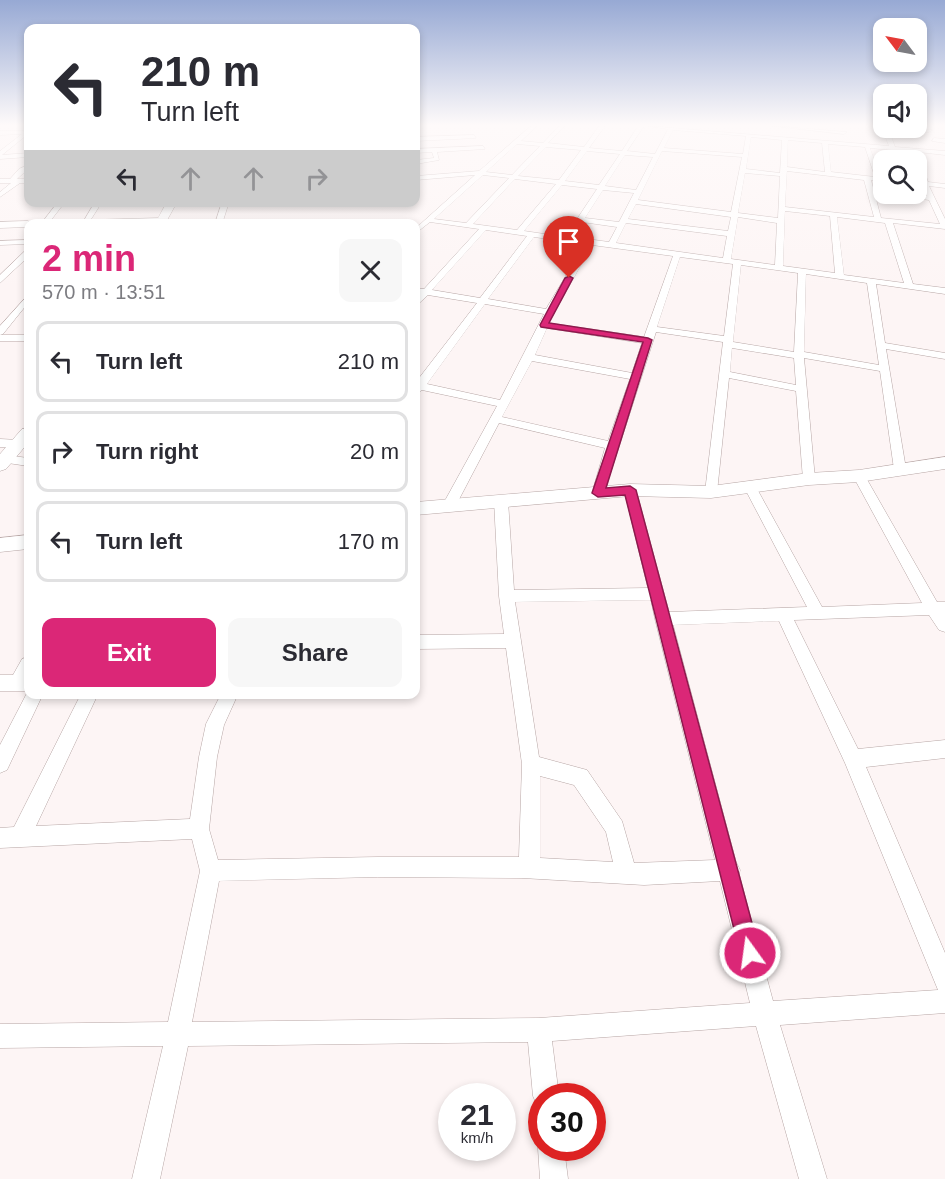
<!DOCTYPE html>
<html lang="en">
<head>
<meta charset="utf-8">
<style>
	:root { --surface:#fff; --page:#f7f7f7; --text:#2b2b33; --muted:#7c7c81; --line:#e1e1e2; --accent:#db2777 }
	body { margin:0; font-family:Arial,sans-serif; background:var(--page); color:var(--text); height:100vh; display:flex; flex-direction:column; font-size:22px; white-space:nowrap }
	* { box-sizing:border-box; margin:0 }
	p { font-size:20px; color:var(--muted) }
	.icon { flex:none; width:33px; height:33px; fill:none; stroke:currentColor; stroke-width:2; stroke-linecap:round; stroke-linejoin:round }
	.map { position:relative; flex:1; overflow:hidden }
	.details { position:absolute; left:24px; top:219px; width:396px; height:480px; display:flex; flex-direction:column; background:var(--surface); border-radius:12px; box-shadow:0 3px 9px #0003 }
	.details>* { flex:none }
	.hud { position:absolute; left:24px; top:24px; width:396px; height:183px; border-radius:12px; box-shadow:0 3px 9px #0003; background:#fff; color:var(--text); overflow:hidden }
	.needle { width:39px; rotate:302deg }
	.fabs { position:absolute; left:873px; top:18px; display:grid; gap:12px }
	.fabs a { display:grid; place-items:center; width:54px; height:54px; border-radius:12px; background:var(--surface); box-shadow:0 3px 9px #0003; font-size:30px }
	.speed { position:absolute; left:438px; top:1083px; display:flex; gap:12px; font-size:30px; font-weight:700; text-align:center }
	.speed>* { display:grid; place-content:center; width:78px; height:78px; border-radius:50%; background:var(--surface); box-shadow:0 3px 9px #0003; line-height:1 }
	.speed small { font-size:15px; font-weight:400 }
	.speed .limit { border:9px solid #d22; background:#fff; color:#111 }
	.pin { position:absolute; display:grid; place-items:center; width:51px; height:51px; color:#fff; margin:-62px -26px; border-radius:50% 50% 50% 0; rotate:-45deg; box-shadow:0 0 6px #0007 }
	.pin .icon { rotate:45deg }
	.me { position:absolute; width:66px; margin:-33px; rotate:346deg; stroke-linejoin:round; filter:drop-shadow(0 0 4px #0008) }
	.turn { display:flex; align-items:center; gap:21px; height:126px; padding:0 18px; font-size:27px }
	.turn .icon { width:78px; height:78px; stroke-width:2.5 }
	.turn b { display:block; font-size:42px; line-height:51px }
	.lanes { display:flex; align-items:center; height:57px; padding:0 18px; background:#0003; justify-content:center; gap:30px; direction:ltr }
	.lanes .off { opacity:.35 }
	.round { display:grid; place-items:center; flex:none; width:63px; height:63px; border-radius:12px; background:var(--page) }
	.head { display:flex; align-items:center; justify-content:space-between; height:102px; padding:0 18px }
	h1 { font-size:36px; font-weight:800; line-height:45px; color:var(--accent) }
	.action { display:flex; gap:12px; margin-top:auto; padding:12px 18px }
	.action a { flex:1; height:69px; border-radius:12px; background:var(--accent); color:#fff; font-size:24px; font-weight:800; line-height:69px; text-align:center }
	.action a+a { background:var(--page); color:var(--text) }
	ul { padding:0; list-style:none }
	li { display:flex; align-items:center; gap:18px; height:81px; margin:0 12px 9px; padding:0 6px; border:3px solid var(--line); border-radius:12px }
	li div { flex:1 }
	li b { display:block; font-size:22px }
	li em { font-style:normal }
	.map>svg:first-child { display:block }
</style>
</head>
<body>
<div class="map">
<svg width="945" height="1179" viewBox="0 0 945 1179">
	<rect width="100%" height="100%" fill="#fdf5f5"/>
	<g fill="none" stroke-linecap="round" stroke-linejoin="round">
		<!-- street casing -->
		<g stroke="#b7a6a5" stroke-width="1">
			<path id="street" d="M531 126H537L521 141 543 143 559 126H565L548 143 584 147 599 126H605L589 148 622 151 638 126H644L627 151 655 154 668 129 648 126 889 146 882 128 884 127 888 128 895 147 945 151V155L918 152 928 182 945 184V188L929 186 945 219V229L893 223 913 284 945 288V294L876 284 885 343 945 353V359L886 349 906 469 904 472 900 473 894 469 880 371 804 358 815 479 813 482H805L803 479 796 391 729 378 717 492 711 496 706 495 705 492 723 342 656 332 603 496 598 497 592 493 605 448 499 423 454 509H444L442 506 497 406 422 390 416 394V382L477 303 428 295 416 306V298L420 293 416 292V288L424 289 479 229 430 222 416 233V228L475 175 416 180V176L479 171ZM673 130 746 136 743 154 664 148ZM751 137 782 140 780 173 746 169ZM788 140 822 143 825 172 787 167ZM517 144 540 146 512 175 486 172ZM828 144 865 147 875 177 831 172ZM546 147 581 150 559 180 518 176ZM870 148 912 152 914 160H916L921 182 916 181V185L923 186 927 196 885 194 929 200 940 224 881 218 871 180 884 182V178H881ZM587 151 620 154 599 185 565 181ZM662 151 742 157 731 212 638 200ZM625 155 653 157 636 190 605 186ZM787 171 864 180 874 217 785 207ZM745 173 780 176 778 218 738 213ZM483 175 509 178 466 223 434 219ZM515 179 556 184 517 230 473 224ZM562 185 597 189 565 237 524 231ZM603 190 634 193 619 222 585 218ZM636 204 731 217 728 231 628 219ZM785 211 830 216 835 273 783 266ZM738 217 777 223 775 265 731 259ZM837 217 885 223 904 283 844 275ZM582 222 617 227 609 242 572 237ZM626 223 727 236 723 258 616 243ZM486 230 527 236 480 298 432 290ZM534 237 585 244 546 309 488 299ZM592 245 673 256 644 337 549 323ZM680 257 733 264 724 336 657 327ZM741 265 798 273 794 352 733 342ZM806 274 867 283 879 365 804 352ZM485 304 544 314 500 400 427 384ZM547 328 642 343 632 373 535 355ZM732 348 794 358 796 385 730 372ZM532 361 630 379 608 441 502 417Z
				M773 126 847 132 844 134Z
				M896 128 932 130 929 132Z
				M0 131H28V134L2 155 28 153V157L0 159V151L22 134 0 135Z
				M474 135 476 138 416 141V137Z
				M934 138 945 139V143L932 141Z
				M483 146 485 149 437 152 439 160 416 164V160L434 158 432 152 416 153V149Z
				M28 165V169L17 179H28V183H20L0 197V192L11 183H0V179H10L19 169Z
				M58 202H65L48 224H41Z
				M95 202H102L88 224H82Z
				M222 202H229L222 224H215Z
				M28 240V244L0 245V241Z
				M25 251H28V257L0 283V275Z
				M28 295V303L3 334 0 335V326Z
				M0 335H28V341H0Z
				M0 439 19 440 25 444 19 448 0 447Z
				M5 455 28 458V466L1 462 0 457Z
				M859 472 865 476 937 602H945V632L939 630 929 615 794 620 858 749 945 740V758L866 767 945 953V1013L780 1025 827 1179H799L756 1026 552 1041 559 1096H542V1107L537 1105 533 1096 528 1042 188 1046 160 1179H132L163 1046 0 1048V1024L168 1022 200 871 192 839 0 848V828L14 827 81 694H98L36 826 190 819 199 757 206 724 221 694H238L224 725 217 757 209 829 218 860 378 857H519L522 764 506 648 416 649V635L504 634 499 596 494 501 496 498H506L508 501 514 590 648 588 624 490 630 486 636 490 669 612 807 607 744 487 750 483 756 487 822 607 922 603 853 476ZM651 600 655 619 715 860 634 863 622 821 587 770 539 757 515 602ZM779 621 845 763 938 990 773 1001 739 874 740 870 736 862 673 625ZM540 776 574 785 606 832 613 862 540 858ZM378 877 522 878 644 885 720 881 750 1003 539 1018 192 1022 219 881Z
				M28 657V694H43L7 770 0 773V745L28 691H0V675H13L22 659Z
				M542 1139V1148H564L568 1179H540L538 1148Z"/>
		</g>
		<!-- secondary casing -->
		<g stroke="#b7a6a5" stroke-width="1">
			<path id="secondary" d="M167 202H177L165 224H48L53 221 158 218Z
				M28 221 33 224H28V227L0 228V222Z
				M28 428V443L6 469 0 471V454L22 429Z
				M945 457V469L859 482 809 485 711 498 630 496 416 515V502L630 484 711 486 809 473 859 470Z
				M28 535V549L0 552V538Z"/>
		</g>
		<!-- street -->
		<use href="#street" fill="#fff" fill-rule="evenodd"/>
		<!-- secondary -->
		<use href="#secondary" fill="#fff" fill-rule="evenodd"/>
	</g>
	<!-- sky -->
	<linearGradient id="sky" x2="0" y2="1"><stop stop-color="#97a9d4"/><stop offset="0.43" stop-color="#fefafa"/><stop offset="1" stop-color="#fefafa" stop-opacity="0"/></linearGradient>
	<rect width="945" height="291" fill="url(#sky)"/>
	<!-- route -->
	<path fill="#db2777" stroke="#8e194d" stroke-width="1.5" d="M569 276 573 278 549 323 648 338 652 340 606 488 630 486 636 490 760 953 757 961 750 964 743 961 740 953 625 495 598 497 592 493 643 342 541 327 540 325 565 278Z"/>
</svg>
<div class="fabs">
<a><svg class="needle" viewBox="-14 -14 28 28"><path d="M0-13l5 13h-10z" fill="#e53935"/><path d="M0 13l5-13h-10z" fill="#7c7c81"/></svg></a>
<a><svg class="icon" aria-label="sound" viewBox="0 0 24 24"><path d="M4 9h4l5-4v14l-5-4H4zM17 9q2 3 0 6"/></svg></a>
<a><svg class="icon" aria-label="search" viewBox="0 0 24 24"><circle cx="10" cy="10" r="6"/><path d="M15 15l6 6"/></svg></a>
</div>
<div class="speed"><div>21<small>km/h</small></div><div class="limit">30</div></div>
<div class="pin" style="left:569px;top:278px;background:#d93025"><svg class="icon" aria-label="arrive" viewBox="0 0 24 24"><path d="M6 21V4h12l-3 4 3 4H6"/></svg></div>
<svg class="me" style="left:750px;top:953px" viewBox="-20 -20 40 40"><circle r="17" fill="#db2777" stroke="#fff" stroke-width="3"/><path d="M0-11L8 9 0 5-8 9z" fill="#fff"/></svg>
<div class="hud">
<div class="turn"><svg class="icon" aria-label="left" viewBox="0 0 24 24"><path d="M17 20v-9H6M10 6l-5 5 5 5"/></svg><div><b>210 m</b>Turn left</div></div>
<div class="lanes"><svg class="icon" aria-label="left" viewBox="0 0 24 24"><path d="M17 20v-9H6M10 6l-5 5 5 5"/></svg><svg class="icon off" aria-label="ahead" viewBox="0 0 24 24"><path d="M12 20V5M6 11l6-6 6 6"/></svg><svg class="icon off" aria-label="ahead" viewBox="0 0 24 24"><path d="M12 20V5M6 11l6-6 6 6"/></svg><svg class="icon off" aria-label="right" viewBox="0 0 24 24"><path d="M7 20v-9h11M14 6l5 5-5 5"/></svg></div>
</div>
<section class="details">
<div class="head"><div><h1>2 min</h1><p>570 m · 13:51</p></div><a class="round"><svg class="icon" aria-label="close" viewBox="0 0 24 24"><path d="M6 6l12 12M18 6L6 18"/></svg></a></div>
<ul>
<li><svg class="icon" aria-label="left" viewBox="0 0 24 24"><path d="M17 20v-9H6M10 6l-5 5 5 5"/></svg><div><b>Turn left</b></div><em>210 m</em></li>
<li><svg class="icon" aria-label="right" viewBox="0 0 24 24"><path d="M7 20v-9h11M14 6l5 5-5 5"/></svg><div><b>Turn right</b></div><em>20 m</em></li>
<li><svg class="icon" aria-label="left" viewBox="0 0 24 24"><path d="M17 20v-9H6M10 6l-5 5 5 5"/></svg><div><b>Turn left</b></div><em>170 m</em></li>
</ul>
<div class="action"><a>Exit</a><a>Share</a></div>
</section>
</div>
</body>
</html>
